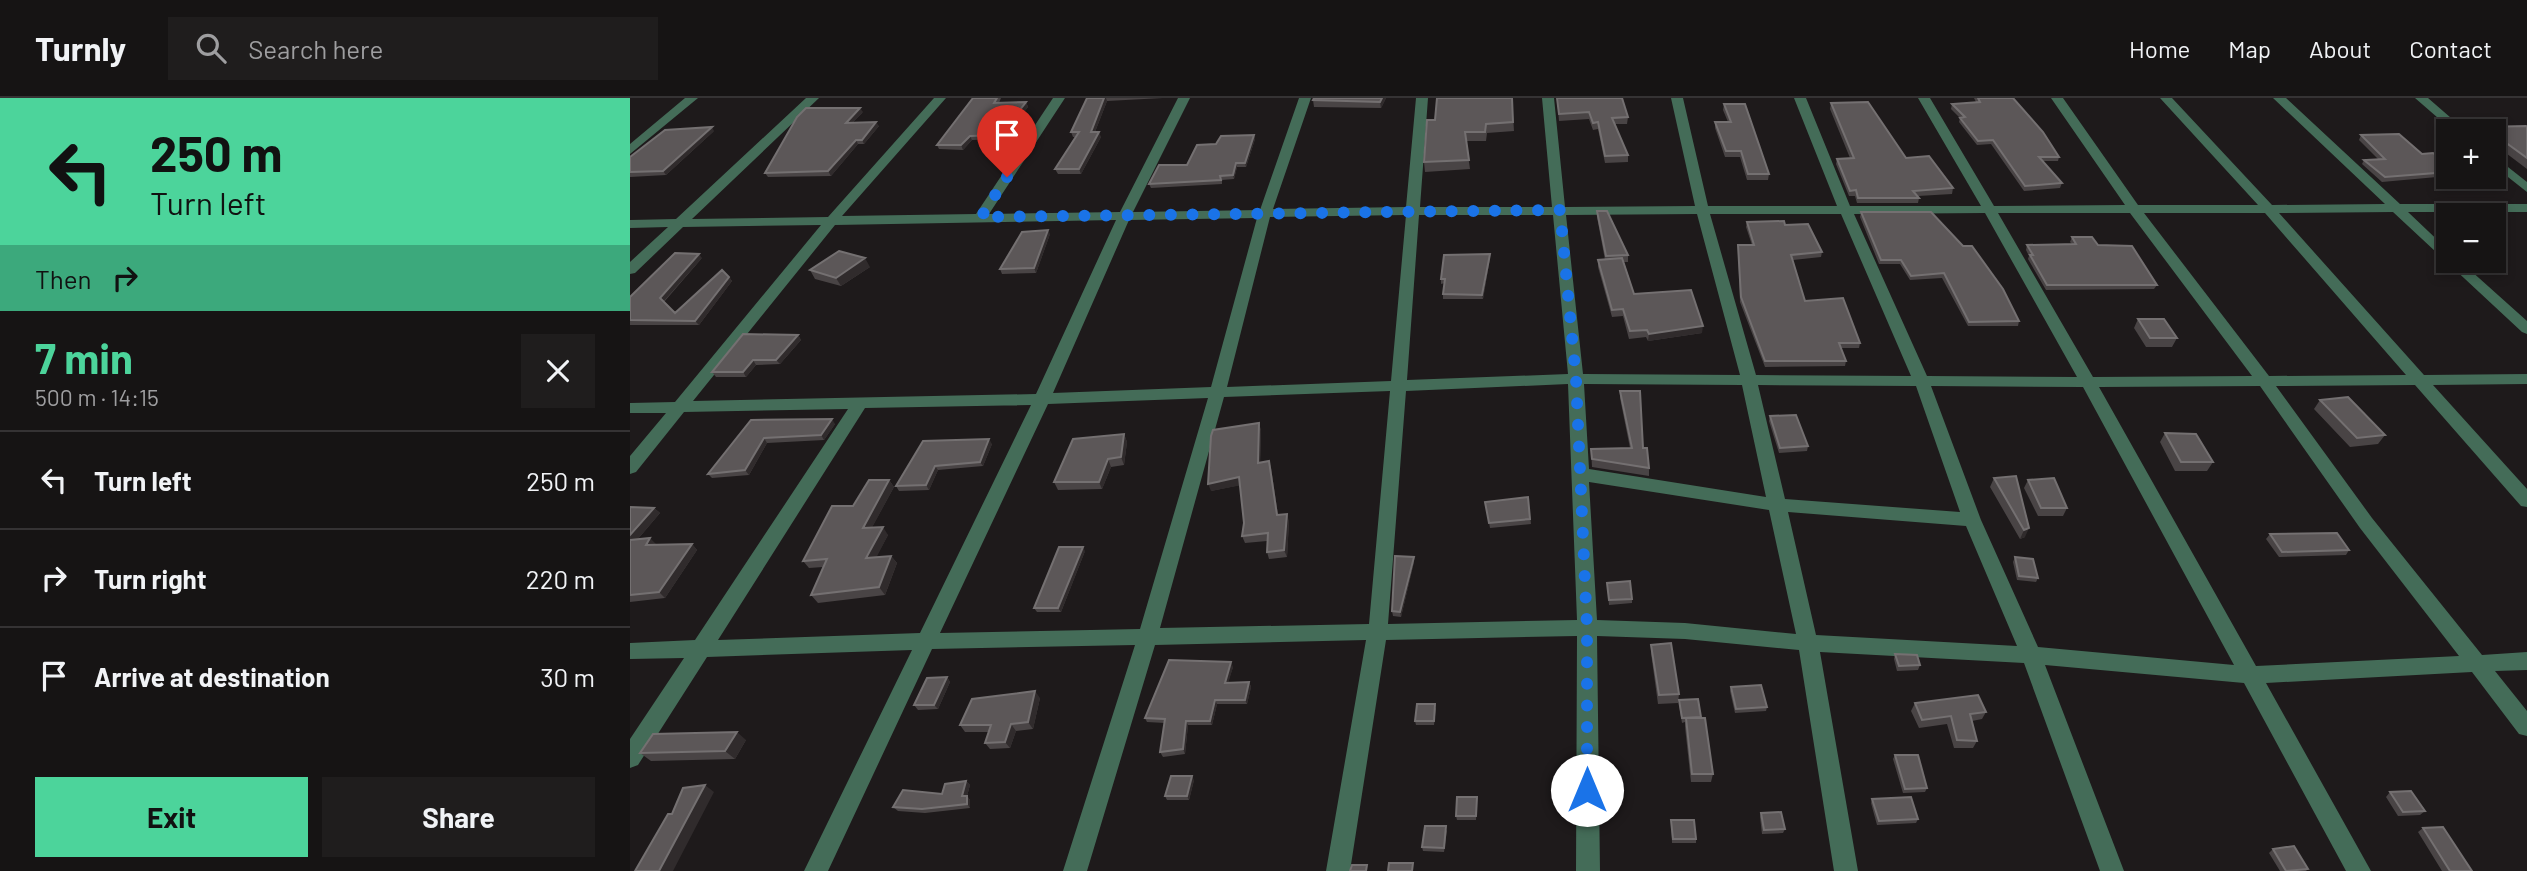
<!DOCTYPE html>
<html lang="en">
<head>
<meta charset="utf-8">
<style>
	:root { --surface:#161414; --page:#1f1d1d; --text:#f1f3f6; --muted:#9e9ea0; --line:#353334; --accent:#4cd49b }
	body { margin:0; font-family:Barlow,sans-serif; background:var(--page); color:var(--text); height:100vh; display:flex; flex-direction:column; font-size:26px; white-space:nowrap }
	* { box-sizing:border-box; margin:0 }
	p { font-size:23px; color:var(--muted) }
	.icon { flex:none; width:38px; height:38px; fill:none; stroke:currentColor; stroke-width:2; stroke-linecap:round; stroke-linejoin:round }
	.map { position:relative; flex:1; overflow:hidden }
	.side { display:flex; flex-direction:column; background:var(--surface); width:630px }
	.side>* { flex:none }
	.banner { background:#4cd49b; color:#111; overflow:hidden }
	.controls { position:absolute; left:1806px; top:21px; display:grid; gap:14px }
	.controls a { display:grid; place-items:center; width:70px; height:70px; border-radius:0px; background:var(--surface); box-shadow:0 4px 10px #0003,0 0 0 2px var(--line); font-size:35px }
	.pin { position:absolute; display:grid; place-items:center; width:60px; height:60px; color:#fff; margin:-72px -30px; border-radius:50% 50% 50% 0; rotate:-45deg; box-shadow:0 0 7px #0007 }
	.pin .icon { rotate:45deg }
	.me { position:absolute; width:77px; margin:-38px; rotate:0deg; stroke-linejoin:round; filter:drop-shadow(0 0 5px #0008) }
	.turn { display:flex; align-items:center; gap:24px; height:147px; padding:0 35px; font-size:32px }
	.turn .icon { width:91px; height:91px; stroke-width:2.5 }
	.turn b { display:block; font-size:49px; line-height:60px }
	.then { display:flex; align-items:center; height:66px; padding:0 35px; background:#0003; gap:14px; font-size:26px }
	.round { display:grid; place-items:center; flex:none; width:74px; height:74px; border-radius:0px; background:var(--page) }
	.overview { display:flex; align-items:center; justify-content:space-between; height:119px; padding:0 35px }
	h1 { font-size:42px; font-weight:700; line-height:52px; color:var(--accent) }
	.primary-button { display:flex; gap:14px; margin-top:auto; padding:14px 35px }
	.primary-button a { flex:1; height:80px; border-radius:0px; background:var(--accent); color:#111; font-size:28px; font-weight:700; line-height:80px; text-align:center }
	.primary-button a+a { background:var(--page); color:var(--text) }
	ul { padding:0; list-style:none }
	li { display:flex; align-items:center; gap:21px; height:98px; padding:0 35px; border-top:2px solid var(--line) }
	li div { flex:1 }
	li b { display:block; font-size:26px }
	li em { font-style:normal }
	header { display:flex; align-items:center; gap:42px; box-sizing:border-box; height:98px; padding:0 35px; background:var(--surface); border-bottom:2px solid var(--line) }
	header strong { font-size:33px }
	nav { display:flex; gap:38px; margin-inline-start:auto; font-size:24px }
	.search { width:490px; height:63px; background:var(--page); display:flex; align-items:center; gap:18px; box-sizing:border-box; padding:0 24px; border-radius:0px; color:var(--muted); font-size:26px }
	main { display:flex; flex:1; min-height:0 }
	.map>svg:first-child { display:block }
</style>
</head>
<body>
<header>
<strong>Turnly</strong>
<div class="search"><svg class="icon" aria-label="search" viewBox="0 0 24 24"><circle cx="10" cy="10" r="6"/><path d="M15 15l6 6"/></svg>Search here</div>
<nav><a>Home</a><a>Map</a><a>About</a><a>Contact</a></nav>
</header>
<main>
<section class="side">
<div class="banner">
<div class="turn"><svg class="icon" aria-label="left" viewBox="0 0 24 24"><path d="M17 20v-9H6M10 6l-5 5 5 5"/></svg><div><b>250 m</b>Turn left</div></div>
<div class="then">Then<svg class="icon" aria-label="right" viewBox="0 0 24 24"><path d="M7 20v-9h11M14 6l5 5-5 5"/></svg></div>
</div>
<div class="overview"><div><h1>7 min</h1><p>500 m · 14:15</p></div><a class="round"><svg class="icon" aria-label="close" viewBox="0 0 24 24"><path d="M6 6l12 12M18 6L6 18"/></svg></a></div>
<ul>
<li><svg class="icon" aria-label="left" viewBox="0 0 24 24"><path d="M17 20v-9H6M10 6l-5 5 5 5"/></svg><div><b>Turn left</b></div><em>250 m</em></li>
<li><svg class="icon" aria-label="right" viewBox="0 0 24 24"><path d="M7 20v-9h11M14 6l5 5-5 5"/></svg><div><b>Turn right</b></div><em>220 m</em></li>
<li><svg class="icon" aria-label="arrive" viewBox="0 0 24 24"><path d="M6 21V4h12l-3 4 3 4H6"/></svg><div><b>Arrive at destination</b></div><em>30 m</em></li>
</ul>
<div class="primary-button"><a>Exit</a><a>Share</a></div>
</section>
<div class="map">
<svg width="1897" height="773" viewBox="0 0 1897 773">
	<rect width="100%" height="100%" fill="#1e1a1b"/>
	<g fill="none" stroke-linecap="round" stroke-linejoin="round">
		<!-- minor -->
		<path fill="#446c58" fill-rule="evenodd" d="M55 0H68L0 56V46Z
			M176 0H189L62 121 198 119 304 0H316L212 118 346 116 423 0H435L359 116 490 114 548 0H560L503 114 630 112 669 0H681L643 111 776 109 786 0H798L790 109H922L912 0H924L935 109 1065 108 1041 0H1053L1078 108H1207L1164 0H1176L1220 108H1351L1288 0H1300L1364 108 1495 107 1421 0H1433L1508 107H1628L1530 0H1542L1642 107 1755 106 1643 0H1656L1770 106H1897V114H1778L1818 152V163H1830L1897 223V236L1892 234 1763 114 1649 115 1794 277 1897 276V286L1803 287 1897 391V409L1891 408 1785 287 1646 288 1742 420 1852 557 1897 554V572L1865 573 1897 613V638L1889 636 1842 574 1636 585 1741 773H1716L1614 585 1415 567 1494 773H1470L1394 565 1190 554 1228 773H1204L1169 552 1055 541 967 538 970 773H946L947 538 756 542 720 773H696L736 542 525 547 457 773H433L505 547 302 551 198 773H174L282 552 77 559 8 667 0 670V641L54 560 0 561V545L65 542 218 311 54 314 6 374 0 376V358L36 315H0V305L45 304 191 127 53 129 5 175 0 176V164L38 129 0 130V122L46 121ZM1355 115 1447 279 1297 278 1224 116ZM1368 115H1500L1622 278 1463 279ZM1514 115H1635L1776 277 1639 278ZM1067 116 1110 277 953 276 936 117ZM1080 116H1211L1281 278 1126 277ZM776 117 761 283 597 289 640 119ZM789 117H923L938 276 777 282ZM627 120 581 289 423 295 499 122ZM486 122 406 296 63 303 205 127ZM938 286 947 522 758 526 776 293ZM954 286 1112 287 1136 399 959 371ZM1128 287 1286 288 1330 414 1155 401ZM1301 288 1453 289 1604 567 1408 549 1351 422ZM1630 288 1730 430 1829 558 1626 568 1469 289ZM760 293 739 526 530 530 594 299ZM578 300 510 531 310 535 418 306ZM401 307 290 535 88 542 235 310ZM959 384 1139 412 1166 536 1055 525 967 522ZM1158 414 1336 428 1387 548 1186 537Z
			M1785 0H1798L1836 33H1823Z
			M1864 58 1897 84V94L1864 68Z"/>
	</g>
	<!-- wall -->
	<path fill="#494445" d="M343 0H371L369 5 396 4 398 9 373 41 342 42 333 52 309 51 307 47Z
		M457 0H533L477 3 465 34 471 39 451 76H428L425 71 445 39H443L441 34Z
		M756 0 751 10 684 9 683 2Z
		M882 0 884 33 857 35 856 43H836L840 71 795 74 794 64 805 22Z
		M927 0H992L998 19 997 26H985L998 57V64L975 65 968 31 963 32 959 21 929 23Z
		M1344 0H1383L1429 59 1428 63H1412L1432 85 1430 90 1394 93 1361 46 1347 47 1329 24 1330 20 1321 11 1322 6 1346 4Z
		M1201 5 1276 60 1323 90 1322 96 1288 98 1289 100 1288 105H1227L1225 98H1219L1206 66 1207 61 1220 60 1200 11Z
		M1094 6 1139 76 1138 82H1117L1110 59H1095L1085 30V24H1098L1093 12Z
		M233 14 222 25 249 28 234 46H228L201 78 138 79 135 75Z
		M1854 29H1897V71L1864 46V33H1851Z
		M84 33 36 77 0 79V59Z
		M624 37 625 41 616 69H607L604 81 592 82V86L521 90 519 86 557 67 586 46Z
		M1731 37 1792 56 1818 66V78L1752 84 1732 66 1734 62 1748 61 1729 42Z
		M967 113 998 157V164H994L1004 196 1072 235 1018 243 1016 239 999 241 993 218 982 219 968 169V162H975L967 119Z
		M1231 114 1389 223 1388 228H1338L1312 180 1280 182 1270 166H1249L1230 119Z
		M1117 124 1155 127 1192 154 1191 159 1163 162 1175 203 1230 245 1229 250H1211L1216 263 1215 268 1135 269 1110 204 1108 153V147H1122L1116 129Z
		M420 136 406 175 372 176 370 171Z
		M1442 139 1468 147 1527 187 1524 191 1416 192 1398 161 1399 158 1396 152 1397 147 1442 146 1440 144Z
		M860 156V160L853 201H813V196L815 185 811 186V181Z
		M72 160 34 204 45 215 99 179 102 183 69 227H0V199Z
		M240 169 211 188 185 181 180 172Z
		M1508 221 1547 240 1542 249H1516L1504 230Z
		M168 237 171 242 150 266 126 267 116 279H86L82 274Z
		M990 293 1013 350 1019 370V378L962 369 961 351 1000 350 990 300Z
		M1690 302 1755 337 1748 346 1720 349 1684 311Z
		M1140 318 1178 348 1177 353 1149 355 1139 323Z
		M121 322 205 326 194 342 137 345 119 377 82 380 78 376Z
		M629 325 631 333 630 365 639 363 641 370 648 417 659 423 657 459 639 461 637 454V443L615 445 612 438 614 425 610 387 581 393Z
		M1535 335 1583 364 1577 373H1545L1530 344Z
		M494 336 497 344 494 367 481 369 472 391 428 392 424 384Z
		M293 343 362 346 353 368 308 372 299 392 269 393 266 388Z
		M1386 378 1395 439 1390 441 1360 389 1364 380Z
		M259 382 264 389 242 429 258 437 246 459 261 458 267 465 255 497 188 505 181 497 193 469 179 470 173 463 223 408Z
		M1398 382 1437 410 1433 418H1408L1394 390Z
		M898 399 901 426 860 430 856 408Z
		M0 409 24 410 30 415 7 442 26 446 25 447 62 446 67 452 35 500 0 504Z
		M1640 436 1719 452 1716 457 1649 459 1636 441Z
		M455 453 431 514H407L404 510Z
		M784 459V464L771 519 763 518 762 513Z
		M1385 459 1408 480 1406 484 1387 482 1383 464Z
		M977 485 1002 501V505L979 507Z
		M1021 547 1049 596 1048 605 1028 606 1021 555Z
		M1265 556 1290 567 1288 572 1267 573 1264 561Z
		M603 569 598 584H619L621 589 617 606H587L582 627H558L555 656 533 659 530 654 535 625 517 624 515 620Z
		M317 579 320 584 308 611 288 612 284 607Z
		M1101 589 1137 609 1136 613 1105 615 1100 593Z
		M410 600 403 631 386 633 380 650 360 651 355 645 359 634H335L330 627Z
		M1049 602 1071 620 1083 676 1081 684H1061L1055 629V624L1052 625 1049 607Z
		M1285 605 1356 614 1352 621 1342 623 1347 643 1343 650H1324L1317 626 1289 630 1281 613Z
		M806 610 804 627H786L785 623Z
		M116 642 105 661 21 663 10 655Z
		M1265 657 1297 690 1295 694 1273 695 1263 661Z
		M564 682 559 702H537L535 698Z
		M336 683 340 687 337 698 340 702V710L295 715 268 713 263 709 312 696Z
		M1760 694 1795 713 1790 717 1768 718 1756 699Z
		M847 699 846 722H827L826 718Z
		M1242 701 1288 721 1286 725 1247 727 1241 705Z
		M1131 715 1155 731 1153 735 1132 736 1130 719Z
		M1041 722 1066 741V745H1042Z
		M1793 730 1842 773H1812L1788 734Z
		M817 732 814 754 793 753 792 749Z
		M1643 751 1678 771 1676 773H1650L1639 755Z"/>
	<!-- shaded-wall -->
	<path fill="#302b2c" d="M474 0H476L477 3 463 39 461 34Z
		M752 0H756L751 10 750 4Z
		M396 4 398 9 373 41 371 37Z
		M230 10 233 14 218 29 216 25Z
		M246 24 249 28 234 46 232 42Z
		M82 29 84 33 36 77 33 73Z
		M469 34 471 39 451 76 449 71Z
		M624 37 625 41 616 69 615 65Z
		M340 38 342 42 333 52 331 47Z
		M226 42 228 46 201 78 198 73Z
		M606 65 607 69 604 81 603 77Z
		M418 132 420 136 406 175 404 170Z
		M69 156 72 160 33 204 30 200Z
		M860 156V160L853 201 852 197Z
		M235 160 240 169 211 188 206 180Z
		M99 179 102 183 69 227 65 223Z
		M1073 228 1072 235 1018 243 1019 236Z
		M168 237 171 242 150 266 146 262Z
		M123 262 126 267 116 279 113 274Z
		M202 321 205 326 194 342 191 337Z
		M629 325 631 333 630 372 628 365Z
		M494 336 497 344 494 367 491 359Z
		M134 340 137 345 119 377 115 372Z
		M359 341 362 346 353 368 350 364Z
		M478 361 481 369 472 391 469 384Z
		M639 363 641 370 649 424 647 417Z
		M305 368 308 372 299 392 296 387Z
		M609 379 612 387 581 393 578 386Z
		M259 382 264 389 238 437 233 430Z
		M24 410 30 415 1 449 0 437Z
		M657 416 659 423 657 459 654 452Z
		M253 429 258 437 242 468 236 460Z
		M1399 430 1395 439 1390 441 1394 432Z
		M20 440 26 446 21 453 16 447Z
		M62 446 67 452 35 500 29 494Z
		M453 449 455 453 431 514 428 510Z
		M261 458 267 465 255 497 249 489Z
		M784 459V464L771 519 770 514Z
		M601 564 603 569 597 589 595 585Z
		M317 579 320 584 308 611 304 607Z
		M619 584 621 589 617 606 615 602Z
		M405 593 410 600 403 631 398 624Z
		M585 602 587 606 582 627 580 623Z
		M556 623 558 627 555 656 553 651Z
		M381 626 386 633 380 650 375 644Z
		M107 634 116 642 105 661 95 653Z
		M562 678 564 682 559 702 557 698Z
		M336 683 340 687 337 698 340 702V710L332 698Z
		M75 687 84 694 43 773H29Z"/>
	<!-- building -->
	<path fill="#5c5758" stroke="#747071" stroke-width="2" d="M343 0H367L364 5 396 4 371 37 340 38 331 47H307Z
		M457 0H474L461 34H469L449 71H425L449 34H441Z
		M684 0H752L750 4 683 2Z
		M807 0H882L883 24 856 26 855 34H835L839 62 794 64 797 22H805Z
		M927 0H992L998 19 982 20 998 57 975 58 968 24 963 25 959 14 929 16Z
		M1348 0H1383L1413 34 1429 59H1409L1432 85 1395 88 1363 42 1348 43 1330 20 1335 19 1322 6 1350 4Z
		M1238 4 1276 60 1299 58 1323 90 1283 93 1289 100H1228L1226 92 1220 93 1207 61 1224 60 1201 5Z
		M1094 6H1115L1139 76H1118L1111 53H1096L1085 24H1101Z
		M176 10H230L216 25 246 24 232 42H226L198 73 135 75 167 19Z
		M1896 28 1897 29V60L1864 36V33H1860L1854 29Z
		M82 29 33 73 0 74V59L35 32Z
		M1769 36 1792 56 1803 55 1818 66V74L1755 79 1734 62 1755 61 1731 37Z
		M624 37 615 65H606L603 77 590 78 591 82 519 86 529 67H557L567 47 586 46 591 38Z
		M967 113H977L998 157 976 158Z
		M1231 114H1301L1333 148H1342L1373 191 1389 223 1339 224 1314 175 1281 178 1271 162H1251Z
		M1154 123 1155 127 1178 126 1192 154 1161 157 1175 203 1213 200 1230 245H1209L1216 263H1135L1111 199 1108 147H1124L1117 124Z
		M418 132 404 170 370 171 392 134Z
		M1442 139H1462L1468 147 1502 148 1527 187H1417L1400 157H1403L1397 147 1446 146Z
		M209 153 235 160 206 180 180 172Z
		M45 155 69 156 30 200 45 215 92 172 99 179 65 223 0 222V199Z
		M860 156 852 197 813 196 815 181H811L814 157Z
		M992 160 1004 196 1061 192 1073 228 1019 236 1017 232 1000 233 993 211 982 212 968 162Z
		M1508 221H1534L1547 240H1520Z
		M113 236 168 237 146 262H123L113 274H82Z
		M990 293H1010L1013 350H1017L1019 370 962 361 961 351 1002 350Z
		M1718 299 1755 337 1727 340 1690 302Z
		M1166 317 1178 348 1150 350 1140 318Z
		M202 321 191 337 134 340 115 372 78 376 121 322Z
		M629 325 628 365 639 363 647 417 657 416 654 452 637 454 638 435 612 438 614 425 609 379 578 386 581 338 583 332Z
		M1535 335 1566 336 1583 364H1551Z
		M494 336 491 359 478 361 469 384H424L443 341Z
		M359 341 350 364 305 368 296 387 266 388 293 343Z
		M1386 378 1399 430 1394 432 1364 380Z
		M1424 380 1437 410H1411L1398 382Z
		M239 382H259L233 430 253 429 236 460 261 458 249 489 181 497 197 461 173 463 202 408H223Z
		M898 399 900 421 859 425 855 404Z
		M0 409 24 410 0 437Z
		M1707 435 1719 452 1652 454 1640 436Z
		M20 440 16 447 62 446 29 494 0 497V442Z
		M429 449H453L428 510H404Z
		M765 458 784 459 770 514 762 513Z
		M1385 459 1403 461 1408 480 1389 478Z
		M1000 483 1002 501 979 502 977 485Z
		M1041 545 1049 596 1029 597 1021 547Z
		M1265 556 1287 557 1290 567 1269 568Z
		M539 562 601 564 595 585 619 584 615 602H585L580 623H556L553 651 530 654 535 621 515 620Z
		M317 579 304 607H284L297 580Z
		M1131 587 1137 609 1106 611 1101 589Z
		M405 593 398 624 381 626 375 644 355 645 361 627H330L342 601Z
		M1348 597 1356 614 1340 616 1347 643 1327 642 1321 618 1292 622 1285 605Z
		M1068 601 1071 619 1052 620 1049 602Z
		M787 606H805L804 623H785Z
		M1056 620H1075L1083 676H1062Z
		M107 634 95 653 10 655 23 636Z
		M1265 657H1288L1297 690 1275 691Z
		M541 678H562L557 698H535Z
		M336 683 332 698H337V706L292 711 263 709 273 692 312 696 315 686Z
		M75 687 29 773H5L38 716H42L53 690Z
		M1781 693 1795 713 1773 714 1760 694Z
		M827 699H847L846 718H826Z
		M1281 699 1288 721 1249 723 1242 701Z
		M1151 714 1155 731 1134 732 1131 715Z
		M1041 722H1064L1066 741H1043Z
		M795 728H816L814 750 792 749Z
		M1813 729 1842 773H1820L1793 730Z
		M1664 748 1678 771 1656 773 1643 751Z
		M759 765H783L782 773H758Z
		M722 767H737L736 773H720Z"/>
	<g fill="none" stroke-linecap="round" stroke-linejoin="round">
		<!-- route -->
		<path stroke="#1a73e8" stroke-width="12" stroke-dasharray="0 21.6" d="M377 79 351 119 930 112 946 281 957 530V692"/>
	</g>
</svg>
<div class="controls">
<a>+</a>
<a>−</a>
</div>
<div class="pin" style="left:377px;top:79px;background:#d93025"><svg class="icon" aria-label="arrive" viewBox="0 0 24 24"><path d="M6 21V4h12l-3 4 3 4H6"/></svg></div>
<svg class="me" style="left:957px;top:692px" viewBox="-20 -20 40 40"><circle r="19" fill="#fff"/><path d="M0-13L10 11 0 6-10 11z" fill="#1a73e8"/></svg>
</div>
</main>
</body>
</html>
